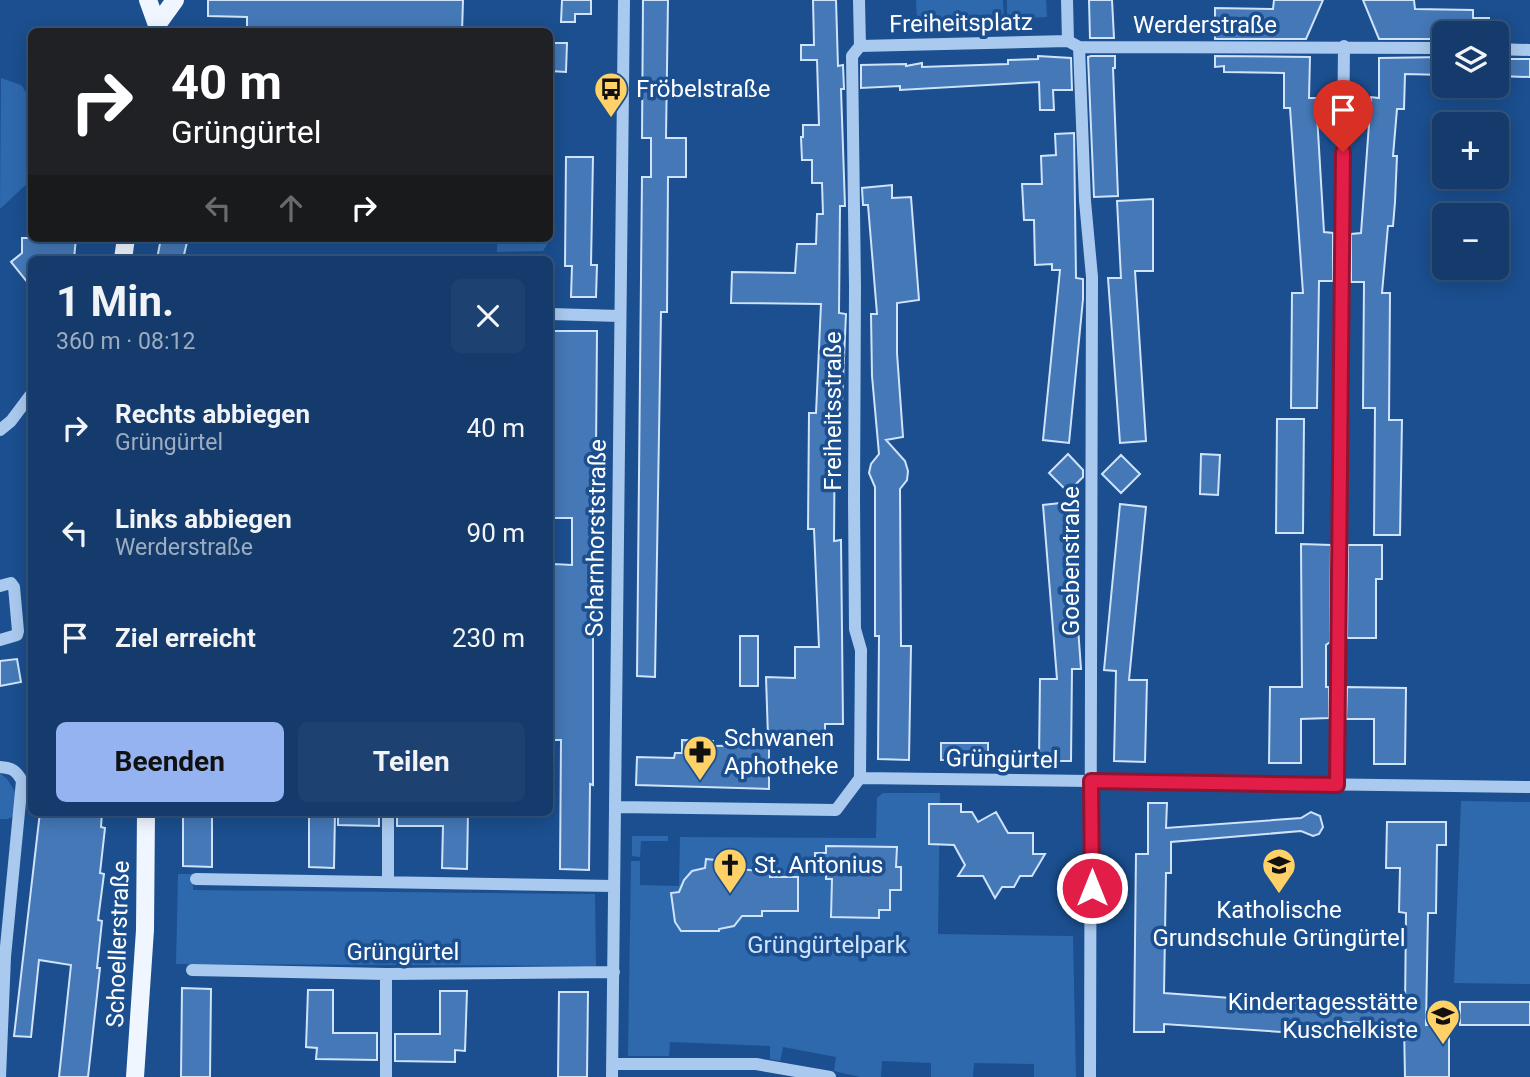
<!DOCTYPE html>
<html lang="de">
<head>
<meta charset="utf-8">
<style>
	:root { --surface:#143b6b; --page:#1d4271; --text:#f1f3f6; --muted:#9dadc1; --line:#33557e; --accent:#95b2f1 }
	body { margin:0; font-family:Roboto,sans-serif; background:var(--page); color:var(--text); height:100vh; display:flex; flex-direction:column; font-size:26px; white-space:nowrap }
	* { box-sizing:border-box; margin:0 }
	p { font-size:23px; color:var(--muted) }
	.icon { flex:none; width:38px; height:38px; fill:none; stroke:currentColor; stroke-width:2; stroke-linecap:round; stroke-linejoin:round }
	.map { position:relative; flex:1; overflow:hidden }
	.side { position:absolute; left:28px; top:256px; width:525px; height:560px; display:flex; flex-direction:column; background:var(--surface); border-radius:10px; box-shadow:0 4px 18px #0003,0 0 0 2px var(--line) }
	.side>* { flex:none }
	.banner { position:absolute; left:28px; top:28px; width:525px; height:214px; border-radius:10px; box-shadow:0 4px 18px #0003,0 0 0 2px var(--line); background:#202124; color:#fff; overflow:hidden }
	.buttons { position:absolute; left:1432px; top:21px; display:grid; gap:14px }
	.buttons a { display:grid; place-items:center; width:77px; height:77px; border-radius:10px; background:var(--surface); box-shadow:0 4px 18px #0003,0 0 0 2px var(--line); font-size:35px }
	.pin { position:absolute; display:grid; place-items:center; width:60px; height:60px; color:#fff; margin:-72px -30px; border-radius:50% 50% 50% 0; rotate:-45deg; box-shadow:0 0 7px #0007 }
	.pin .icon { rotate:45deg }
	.me { position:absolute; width:77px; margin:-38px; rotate:0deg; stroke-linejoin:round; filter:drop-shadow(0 0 5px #0008) }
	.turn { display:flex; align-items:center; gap:24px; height:147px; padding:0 28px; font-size:32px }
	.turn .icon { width:91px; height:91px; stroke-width:2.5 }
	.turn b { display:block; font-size:49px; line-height:60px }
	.lanes { display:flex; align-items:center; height:66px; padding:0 28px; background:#0003; justify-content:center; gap:35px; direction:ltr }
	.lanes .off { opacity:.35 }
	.round { display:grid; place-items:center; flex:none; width:74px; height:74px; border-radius:10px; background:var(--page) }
	.headline { display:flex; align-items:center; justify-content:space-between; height:119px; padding:0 28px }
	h1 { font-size:42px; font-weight:700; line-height:52px }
	.action { display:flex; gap:14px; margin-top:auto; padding:14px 28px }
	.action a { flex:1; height:80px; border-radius:10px; background:var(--accent); color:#111; font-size:28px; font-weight:700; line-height:80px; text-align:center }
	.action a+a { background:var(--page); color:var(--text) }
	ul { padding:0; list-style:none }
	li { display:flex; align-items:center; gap:21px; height:105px; padding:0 28px }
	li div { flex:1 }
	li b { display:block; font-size:26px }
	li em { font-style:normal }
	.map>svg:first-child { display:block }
</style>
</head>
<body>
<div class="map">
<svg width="1530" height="1077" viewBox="0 0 1530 1077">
	<rect width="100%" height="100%" fill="#1b4f8f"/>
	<!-- green -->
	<path fill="#2e69ad" d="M916 0H1003L1004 20 917 23Z
		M1007 0H1046L1047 17 1007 19Z
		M1 78 21 85 31 99 32 179 0 209Z
		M550 161H552L551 238 543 251 497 252V238H550Z
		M0 773 7 779 16 793 13 816 8 819H0Z
		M883 793H940L938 934 1073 936 1076 1077H1034V1064L974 1063 973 1077H931V1063L882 1061 881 1077H860L834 1071 836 1057 783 1047 780 1061 770 1059V1046L670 1042 669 1056H628L631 861H640V885L679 886 680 837 876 838 877 798Z
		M1461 801 1530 802V984L1454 983Z
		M632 836H668V841H641L640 857 632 856Z
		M178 874H193V890L595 894 596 966 176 964Z"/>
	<!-- building -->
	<path fill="#4478b7" stroke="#cfe3fa" stroke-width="2" d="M208 0H463L462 32H247V17L208 16Z
		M562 0H591V14H575V22H561Z
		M643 0H668L666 138H686V177H668L667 312H661L655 677 637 676 642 177H651V138H642Z
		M813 0H836L838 66 843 65 844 89H841L845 206H840L839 313 846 314 842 403 835 402 834 541 841 540 843 724H825V737H768L766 677 795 678V647H819L814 529H808L809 413H816L821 304 731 303 732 272 795 273 797 244H816L817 214H823L822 183H812V160H802L801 137H803V125H819L817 60H801V45H814Z
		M1089 0H1112L1114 38H1090Z
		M1274 0H1323L1306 39H1215V8L1273 9Z
		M1363 0H1414L1415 9 1473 10V18H1489V33H1444V39H1379Z
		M550 43H567L566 72 550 71Z
		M1038 56 1071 58 1072 90H1053L1054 110H1040L1039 82 900 90V86L861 88V65L906 64V66L922 63V67L1008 64V60L1038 59Z
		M1091 56H1115V68H1113L1118 196 1094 197 1088 57Z
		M1215 56 1310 57 1309 98H1316L1324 232 1333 233V281H1319L1317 408H1291L1292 293H1303L1290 108H1284V73L1224 72V66L1215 67Z
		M1444 57V75L1405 74 1404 109H1397L1393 156H1397L1395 202 1393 226H1388L1382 293H1390L1389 420H1402L1400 535H1374L1375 408H1363L1364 282H1351V234L1361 233 1371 97 1379 98V58Z
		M1496 59H1530V77L1496 76Z
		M1074 133 1076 278 1083 279V299L1069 443 1043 440 1060 270H1052V264L1035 265 1034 220H1024L1022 184H1042L1041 156 1056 155 1055 134Z
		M566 157H593L591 265H597L596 297H571L572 266H565Z
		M892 185V198L911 197 919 300 897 303V353L903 437 886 440 905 461 908 471 907 480 900 489 901 646H911L909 760 878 759 879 636H875V487L869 473 871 464 879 454 872 376 871 314H877L868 205H863L862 188Z
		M1153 199V271H1135L1146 441 1120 443 1108 278H1121L1117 201Z
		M22 238H76L74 259H32V288L11 262 22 253Z
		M161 238H188L183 259H157Z
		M550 331H597L595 577H593V785L590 784 589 870 560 869 561 740H553V726H550V680H553V653H550V607H554V564L572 565V518H554L553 480H550Z
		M1277 419H1304L1303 533H1276Z
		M1068 454 1083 470V477L1068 492 1049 473Z
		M1201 454 1220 455 1218 495 1200 494Z
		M1121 455 1140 474 1121 493 1102 474Z
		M1069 502 1081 669H1072L1071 761H1039L1040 679H1057L1043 505Z
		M1120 504 1146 507 1129 680H1147L1145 762 1114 761 1116 671 1104 670Z
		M1301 544 1331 545 1330 642 1326 645V687H1329V718L1301 719V763H1269L1270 687H1302Z
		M1348 545H1382V579H1376V638H1347Z
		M740 636H758V686H740Z
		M17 659 21 682 0 686V661Z
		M1347 687 1406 688 1405 764H1374V719H1346Z
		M682 740 713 741V746L769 745V789L636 785 637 757 674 758 675 753H682Z
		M941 743H988V760H941Z
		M1148 803H1167L1166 828 1301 818 1311 812 1320 816 1323 827 1319 834 1313 836 1301 831 1171 842V873H1166L1164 993 1325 1005 1326 1000 1344 1001 1343 1006 1405 1009 1406 913 1399 912 1400 868H1386L1387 822H1446V845H1437L1436 913H1428L1426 1025H1449V1077H1405L1404 1024 1342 1022 1341 1036 1164 1024V1032H1134L1136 854H1148Z
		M929 804H961V812H972L978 822 996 812 1008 833H1033V854H1045L1032 876H1020L1014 887H1002L995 898 983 876H958L965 865 954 845 929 844Z
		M40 812H102L101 827 105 828 100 873 104 874 98 920 102 921 97 968H100L88 1077H59L71 965 39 960 31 1037 14 1036Z
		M183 812H212V867L183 866Z
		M309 812H335L334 868 309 867Z
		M338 812H379V826L338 825Z
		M397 812H468L467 869 442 868 443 826H397Z
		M826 846 897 847 896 867H901V890H890V910H879V918L831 917 832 879H826V872H815V853H826Z
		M706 859 735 862 740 869 770 872V877H798V911H762V916H742L734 926 719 929V931H681L675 922 671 893 679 892 684 880 692 871 705 868Z
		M182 988 211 989 210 1077H181Z
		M308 990H333V1033H377V1060L316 1059 317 1048 306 1047Z
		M440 991H467L465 1051 455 1050V1062L395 1061V1034H440Z
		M559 992H588L587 1077H558Z
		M1460 1002H1530V1025H1460Z"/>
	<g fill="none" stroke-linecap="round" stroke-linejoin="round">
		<!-- minor -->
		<path stroke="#a9c9ee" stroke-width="12" d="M859 0 860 46
			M1067 0 1068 41
			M1068 41 1079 47 1444 48
			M860 46 852 56 855 286 854 499 855 629 861 650 860 778
			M860 46 1068 41
			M1079 47 1085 201 1092 277 1090 1077
			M1496 49 1530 50
			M550 314 620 316
			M0 430 11 421 32 393
			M0 586 11 583 14 587 18 631 17 635 0 640
			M0 767C12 768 16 770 22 781L5 957 0 1077
			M860 778 1530 787
			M1337 785 1344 46
			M616 807 836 810 860 778
			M196 879 614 886
			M388 882V812
			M192 970 386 974 614 972
			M386 974V1077
			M612 1064H756L830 1077
			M612 1077 624 0"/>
		<!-- major -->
		<path stroke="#f0f6ff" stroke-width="18" d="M148 0 157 25
			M156 32 157 25 175 0
			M123 259 126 238
			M135 1077 145 930 146 812"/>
	</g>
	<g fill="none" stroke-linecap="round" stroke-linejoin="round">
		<!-- route casing -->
		<g stroke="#92132f" stroke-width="18">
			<path id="route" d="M1092 888 1091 781 1337 785 1343 152"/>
		</g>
		<!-- route -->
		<use href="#route" stroke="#e11d48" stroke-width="12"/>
	</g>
	<!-- icons -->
	<defs>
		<g id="bus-pin" transform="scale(1.75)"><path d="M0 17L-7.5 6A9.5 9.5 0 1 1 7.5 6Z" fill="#ffd166" stroke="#1b4f8f"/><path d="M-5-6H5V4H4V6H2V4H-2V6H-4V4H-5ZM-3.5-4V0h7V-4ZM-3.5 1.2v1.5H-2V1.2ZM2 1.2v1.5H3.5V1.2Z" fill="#111"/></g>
		<g id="pharmacy-pin" transform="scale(1.75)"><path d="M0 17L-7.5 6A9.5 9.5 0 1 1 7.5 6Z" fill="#ffd166" stroke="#1b4f8f"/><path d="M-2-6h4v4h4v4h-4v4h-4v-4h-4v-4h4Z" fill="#111"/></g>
		<g id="church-pin" transform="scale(1.75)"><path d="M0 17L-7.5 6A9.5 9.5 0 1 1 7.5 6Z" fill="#ffd166" stroke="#1b4f8f"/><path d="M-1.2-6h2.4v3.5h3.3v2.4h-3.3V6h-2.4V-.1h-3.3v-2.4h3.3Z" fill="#111"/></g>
		<g id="school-pin" transform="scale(1.75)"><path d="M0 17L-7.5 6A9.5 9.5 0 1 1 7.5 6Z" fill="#ffd166" stroke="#1b4f8f"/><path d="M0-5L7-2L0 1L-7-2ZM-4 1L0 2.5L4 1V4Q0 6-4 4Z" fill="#111"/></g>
	</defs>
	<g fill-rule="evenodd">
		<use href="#bus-pin" x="611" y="89"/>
		<use href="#pharmacy-pin" x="700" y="752"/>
		<use href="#church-pin" x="730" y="865"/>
		<use href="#school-pin" x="1279" y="865"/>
		<use href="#school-pin" x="1443" y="1016"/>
	</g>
	<g text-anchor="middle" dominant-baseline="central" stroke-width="7" stroke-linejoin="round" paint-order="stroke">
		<!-- street labels -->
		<g font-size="24" fill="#fff" stroke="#1b4f8f">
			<text transform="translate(961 23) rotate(-1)">Freiheitsplatz</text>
			<text x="1205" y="25">Werderstraße</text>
			<text transform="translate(833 411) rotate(-90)">Freiheitsstraße</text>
			<text transform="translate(596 538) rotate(-89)">Scharnhorststraße</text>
			<text transform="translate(1071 561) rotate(-90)">Goebenstraße</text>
			<text transform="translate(1002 759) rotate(1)">Grüngürtel</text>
			<text transform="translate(118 944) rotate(-88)">Schoellerstraße</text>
			<text x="403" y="952">Grüngürtel</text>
		</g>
		<!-- poi labels -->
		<g font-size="24" fill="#fff" stroke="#1b4f8f" text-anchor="start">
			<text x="636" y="89">Fröbelstraße</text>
			<text x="724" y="738">Schwanen<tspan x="724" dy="28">Aphotheke</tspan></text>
			<text x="754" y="865">St. Antonius</text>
			<text x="1279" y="910" text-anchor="middle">Katholische<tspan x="1279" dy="28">Grundschule Grüngürtel</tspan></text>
			<text x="1418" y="1002" text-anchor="end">Kindertagesstätte<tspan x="1418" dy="28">Kuschelkiste</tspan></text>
		</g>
		<!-- park labels -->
		<g font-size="24" fill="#cfe3fa" stroke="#1b4f8f">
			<text x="827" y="945">Grüngürtelpark</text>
		</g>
	</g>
</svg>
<div class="buttons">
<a><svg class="icon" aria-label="layers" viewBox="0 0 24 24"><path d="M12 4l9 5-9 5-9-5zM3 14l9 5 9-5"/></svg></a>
<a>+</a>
<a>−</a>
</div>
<div class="pin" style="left:1343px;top:152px;background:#d93025"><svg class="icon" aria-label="arrive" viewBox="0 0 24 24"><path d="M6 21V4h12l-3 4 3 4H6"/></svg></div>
<svg class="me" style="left:1092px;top:888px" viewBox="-20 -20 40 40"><circle r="17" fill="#e11d48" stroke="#fff" stroke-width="3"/><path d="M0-11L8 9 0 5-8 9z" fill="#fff"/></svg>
<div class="banner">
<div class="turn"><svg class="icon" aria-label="right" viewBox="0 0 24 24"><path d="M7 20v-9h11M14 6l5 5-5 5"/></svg><div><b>40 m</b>Grüngürtel</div></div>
<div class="lanes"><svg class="icon off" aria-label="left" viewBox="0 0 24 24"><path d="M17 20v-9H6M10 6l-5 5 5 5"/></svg><svg class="icon off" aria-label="ahead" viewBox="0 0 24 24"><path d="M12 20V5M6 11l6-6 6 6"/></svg><svg class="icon" aria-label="right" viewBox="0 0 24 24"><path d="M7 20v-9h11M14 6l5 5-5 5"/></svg></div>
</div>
<section class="side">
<div class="headline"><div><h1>1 Min.</h1><p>360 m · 08:12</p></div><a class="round"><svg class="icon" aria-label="close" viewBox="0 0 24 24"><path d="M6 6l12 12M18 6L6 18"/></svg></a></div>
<ul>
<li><svg class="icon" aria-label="right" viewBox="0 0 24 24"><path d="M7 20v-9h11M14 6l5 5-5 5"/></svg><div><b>Rechts abbiegen</b><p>Grüngürtel</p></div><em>40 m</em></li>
<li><svg class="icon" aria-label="left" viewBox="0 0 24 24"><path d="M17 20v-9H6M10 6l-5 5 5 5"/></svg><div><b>Links abbiegen</b><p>Werderstraße</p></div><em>90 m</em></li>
<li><svg class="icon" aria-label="arrive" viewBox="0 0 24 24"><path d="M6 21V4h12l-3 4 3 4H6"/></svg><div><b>Ziel erreicht</b></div><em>230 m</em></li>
</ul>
<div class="action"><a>Beenden</a><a>Teilen</a></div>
</section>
</div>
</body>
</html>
